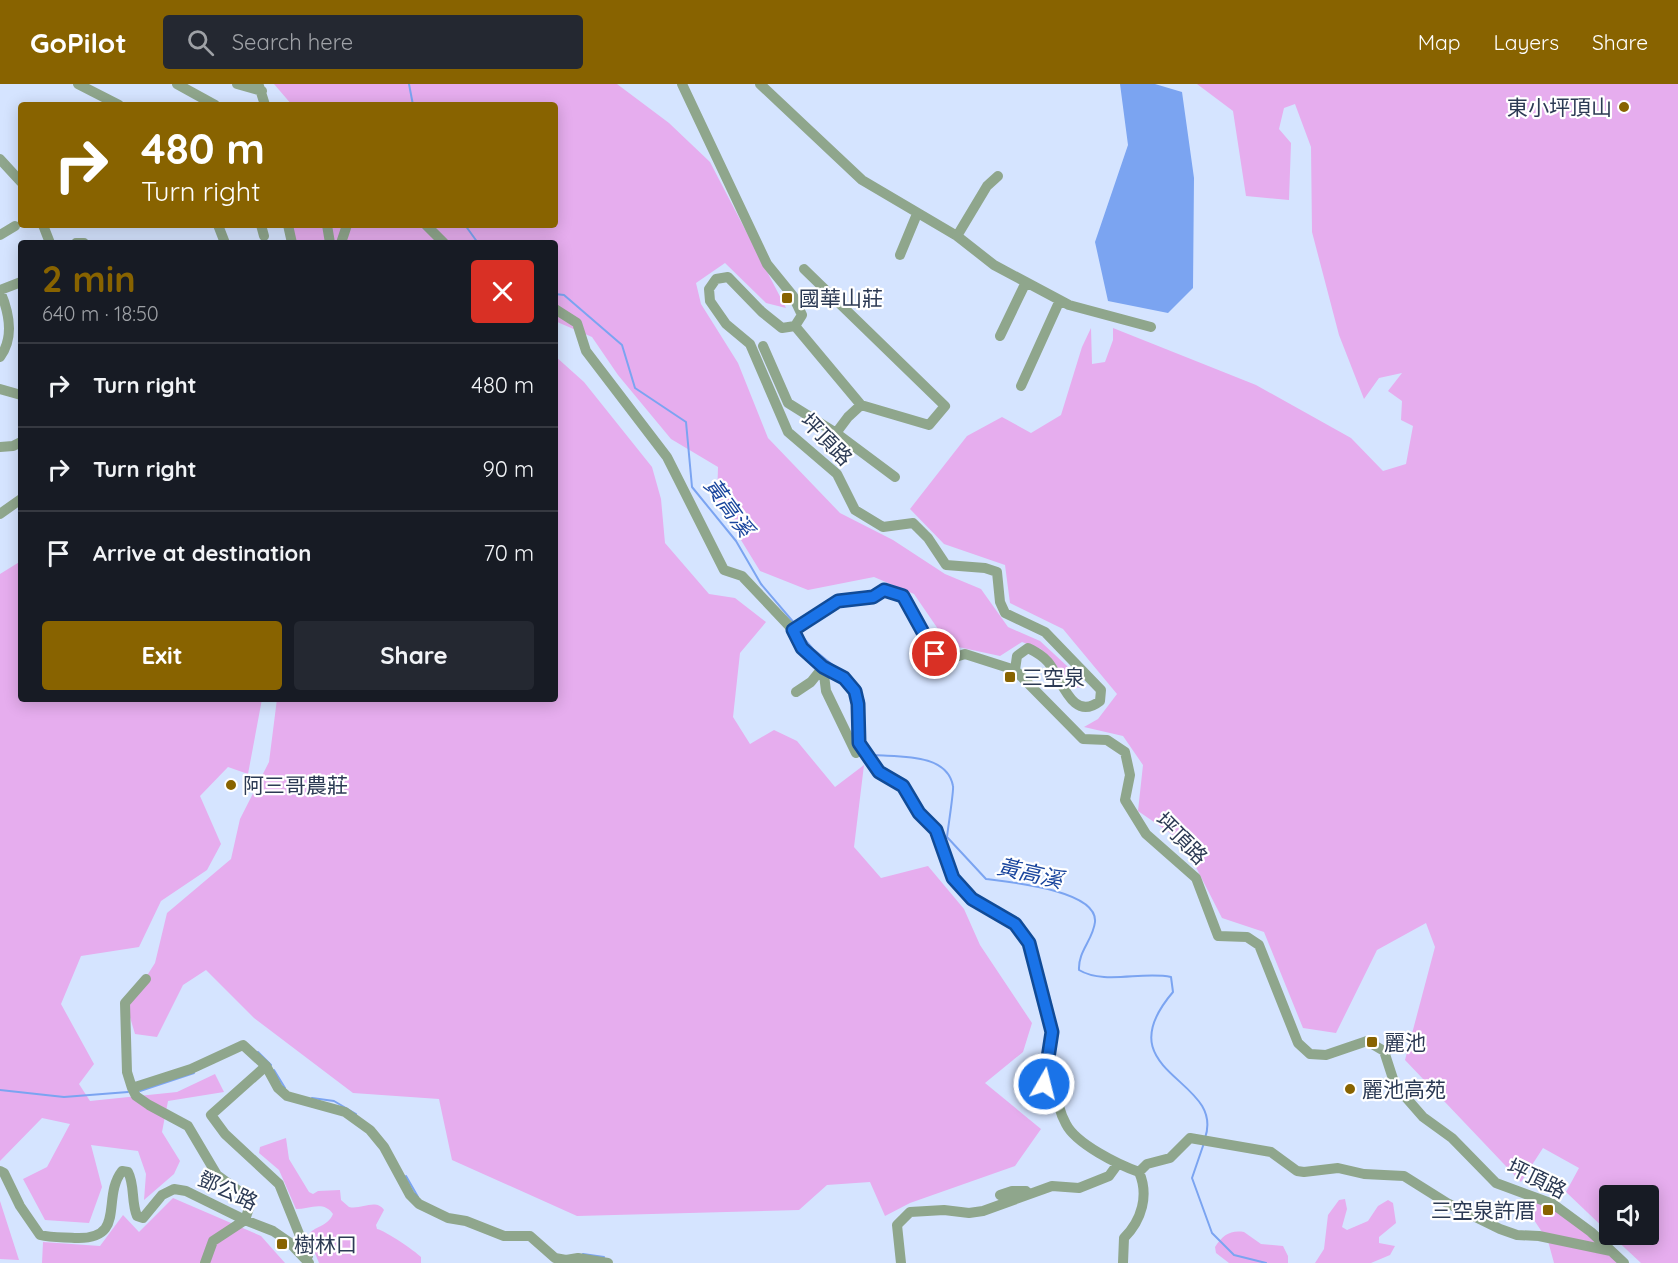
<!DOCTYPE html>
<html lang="en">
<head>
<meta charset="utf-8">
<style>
	:root { --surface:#171b24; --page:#242831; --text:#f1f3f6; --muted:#9ea1a6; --line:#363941; --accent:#886300 }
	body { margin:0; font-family:Quicksand,"Noto Sans TC",sans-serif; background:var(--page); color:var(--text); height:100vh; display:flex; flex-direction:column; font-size:22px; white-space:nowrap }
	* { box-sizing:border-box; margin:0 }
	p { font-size:20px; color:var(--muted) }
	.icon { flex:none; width:33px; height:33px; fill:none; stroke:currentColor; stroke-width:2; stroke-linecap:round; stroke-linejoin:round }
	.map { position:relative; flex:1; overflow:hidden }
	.details { position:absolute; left:18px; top:156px; width:540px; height:462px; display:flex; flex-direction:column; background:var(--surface); border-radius:6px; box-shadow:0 3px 15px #0003 }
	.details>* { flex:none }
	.guide { position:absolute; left:18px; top:18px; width:540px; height:126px; border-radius:6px; box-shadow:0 3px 15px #0003; background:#886300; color:#fff; overflow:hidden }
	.fabs { position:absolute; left:1599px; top:1101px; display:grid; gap:12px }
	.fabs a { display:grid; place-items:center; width:60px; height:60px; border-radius:6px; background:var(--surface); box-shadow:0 3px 15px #0003; font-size:30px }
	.pin { position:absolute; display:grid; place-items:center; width:51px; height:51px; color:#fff; margin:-26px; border:3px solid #fff; border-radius:50%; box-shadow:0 2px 6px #0007 }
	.me { position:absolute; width:66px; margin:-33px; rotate:8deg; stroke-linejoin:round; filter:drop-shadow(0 0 4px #0008) }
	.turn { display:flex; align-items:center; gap:21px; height:126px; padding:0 24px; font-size:27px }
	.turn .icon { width:78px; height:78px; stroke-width:2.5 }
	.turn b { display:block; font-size:42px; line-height:51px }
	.round { display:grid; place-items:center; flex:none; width:63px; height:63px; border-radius:6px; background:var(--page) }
	.summary { display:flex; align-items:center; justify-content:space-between; height:102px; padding:0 24px }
	h1 { font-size:36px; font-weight:700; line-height:45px; color:var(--accent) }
	.primary-button { display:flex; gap:12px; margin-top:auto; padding:12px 24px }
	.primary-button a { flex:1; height:69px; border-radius:6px; background:var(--accent); color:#fff; font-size:24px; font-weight:700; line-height:69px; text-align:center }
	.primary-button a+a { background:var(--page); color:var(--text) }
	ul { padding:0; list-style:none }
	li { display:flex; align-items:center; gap:18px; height:84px; padding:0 24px; border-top:2px solid var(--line) }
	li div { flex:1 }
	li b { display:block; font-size:22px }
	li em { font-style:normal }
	header { display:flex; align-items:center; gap:36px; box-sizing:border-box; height:84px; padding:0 30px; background:var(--accent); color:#fff }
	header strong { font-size:28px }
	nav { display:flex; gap:33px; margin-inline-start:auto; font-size:21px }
	.search { width:420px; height:54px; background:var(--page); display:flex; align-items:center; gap:15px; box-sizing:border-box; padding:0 21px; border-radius:6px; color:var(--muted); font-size:22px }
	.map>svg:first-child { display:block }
</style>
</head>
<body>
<header>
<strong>GoPilot</strong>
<div class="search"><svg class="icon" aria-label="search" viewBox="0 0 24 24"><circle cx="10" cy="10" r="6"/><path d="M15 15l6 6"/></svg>Search here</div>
<nav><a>Map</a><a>Layers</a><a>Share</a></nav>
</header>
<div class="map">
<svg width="1678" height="1179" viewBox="0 0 1678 1179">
	<rect width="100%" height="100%" fill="#d5e4ff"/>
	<!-- green -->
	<path fill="#e6adee" d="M274 0H617L669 39 710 78 786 224 766 219 725 179 696 199 701 220 738 279 768 354 840 429 893 456 945 490 981 505 1008 543 1040 557 1080 594 1083 603 1074 604 1041 565 1022 558 1000 572 949 561 914 510 874 493 808 506 760 487 717 417 718 383 671 355 618 291 592 253 555 237V159H291L293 141H555V21H292Z
		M1197 0H1678V1179H1641L1611 1151 1648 1150V1112H1610L1609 1149 1566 1108 1579 1084 1543 1064 1521 1098 1405 976 1435 863 1426 839 1377 866 1336 949 1303 944 1264 848 1222 834 1183 758 1138 727 1143 681 1123 652 1084 643 1098 635 1117 610 1063 545 1010 519 1005 481 944 460 910 425 967 352 1002 333 1031 349 1061 331 1082 263 1091 244 1092 280 1105 278 1113 256V244L1256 301 1351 354 1383 387 1406 380 1413 342 1401 336 1402 317 1388 307 1402 289 1379 294 1364 315 1339 251 1312 148 1311 63 1295 20 1284 24 1279 45 1291 59 1289 116 1246 112 1233 27Z
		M555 272 584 298 652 383 661 415 665 459 709 510 735 514 766 538 740 569 733 633 750 660 774 646 797 657 835 703 864 681 854 763 881 794 928 782 964 825 980 861 1032 939 1023 968 985 999 1041 1045 1015 1082 910 1119 885 1132 870 1098 827 1101 799 1126 577 1132 452 1076 439 1015 353 1009 254 934 206 886 183 901 157 953 135 950 127 923 155 879 167 829 231 775 240 735 269 678 277 615H555Z
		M21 477V615H262L248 690 228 683 200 712 221 760 207 786 161 817 139 863 81 872 61 920 94 980 79 1000 90 1017 177 1008 215 990 224 1008 168 1017 162 1048 180 1077 174 1090 144 1116 146 1090 138 1067 91 1061 102 1103 89 1139 45 1136 23 1095 47 1083 70 1040 42 1034 0 1077V490Z
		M286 1054 289 1075 309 1108 313 1110 318 1107 340 1106 341 1116 349 1123C361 1126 376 1114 384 1126L376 1141 377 1145C386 1147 415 1167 421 1173V1179H319L308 1152C314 1141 327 1144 333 1130 324 1116 309 1125 296 1125L279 1086 259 1069 260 1063Z
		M173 1114 261 1152 285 1179H42L43 1158 100 1162 123 1131 139 1148Z
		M1345 1115 1347 1125 1342 1143 1347 1146 1368 1137 1378 1122 1388 1116 1393 1119 1396 1139 1379 1153V1159L1395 1162 1390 1171 1371 1179H1315L1324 1165 1328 1131 1339 1116Z
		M1539 1115 1581 1140 1620 1179H1554L1548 1157 1526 1124 1527 1116Z
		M0 1117 19 1176 0 1175Z
		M1244 1148 1261 1160 1283 1162 1288 1172V1179H1229L1216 1169 1215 1163C1223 1151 1230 1146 1244 1148Z"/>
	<!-- water -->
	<path fill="#7ba4f1" d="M1120 0H1155L1182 8 1194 94 1193 204 1168 229 1108 217 1095 158 1128 61Z"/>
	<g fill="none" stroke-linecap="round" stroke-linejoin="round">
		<!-- stream -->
		<path stroke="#7ba4f1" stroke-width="2" d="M409 0 413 21
			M465 141 478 159
			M555 210 564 211 622 261 635 304 686 338 692 403 736 457 761 500 795 540
			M800 550 813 565 840 587
			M860 608 864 617V643
			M864 649 865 661
			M870 667 875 671C899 673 947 669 953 702 954 706 948 744 947 753L986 795C1009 798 1098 806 1095 838 1093 856 1078 867 1079 886 1104 901 1142 887 1171 893L1173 908C1103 990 1226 994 1205 1054
			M258 968 271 981
			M274 986 285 1004
			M0 1006 64 1013 128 1008
			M140 1007 194 989
			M312 1014 334 1017 356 1030
			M1204 1059 1192 1094 1212 1149 1234 1171 1266 1179
			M406 1092 418 1113
			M583 1170 604 1173"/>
		<!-- minor -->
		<path stroke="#8fa68c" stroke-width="10" d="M78 0 119 21
			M177 0 215 21
			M237 0 262 7
			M682 0 767 180 793 212 802 231 795 242 782 244 762 228 728 193 716 195 709 205 710 217 726 240 750 260 788 348 837 390 855 426 883 443 913 439 928 454 946 481 985 484 997 488 1000 518 1005 529 1045 548 1101 606 1100 617C1072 639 1062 595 1048 578 1042 571 1036 568 1028 564L1017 572 1015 586 1083 655 1107 656 1125 668 1130 691 1125 716 1146 750 1196 794 1218 852 1247 853 1259 861 1298 959 1310 970 1326 971 1367 957 1384 967 1395 1001 1423 1033 1452 1054 1496 1099 1553 1120 1591 1148 1624 1179
			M760 0 862 96 957 152 994 181 1069 221 1151 243
			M259 2 265 21
			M0 75 21 98
			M43 141 50 159
			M218 141 225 159
			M261 141 264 152
			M288 141 292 159
			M327 141 330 159
			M426 141 444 159
			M0 151 15 142
			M957 152 987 102 998 92
			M76 159H84
			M341 159 347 141
			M900 171 917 130
			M0 206 21 198
			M0 207C9 228 15 253 0 273
			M555 225 577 239 586 267 667 373 724 486 742 492 793 546 802 564 823 583 844 594 855 607 858 620 859 659 879 689 903 702 919 729 936 746 953 793 972 815 1015 840 1029 859 1052 948 1044 1000C1064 1019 1055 1021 1066 1040 1076 1060 1119 1081 1139 1088 1149 1111 1142 1136 1124 1154L1123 1179
			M795 242 861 321
			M1000 252 1026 198
			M763 262 788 319 836 349 848 333 861 321 929 341 945 322 804 185
			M1021 302 1060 216
			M0 305 21 311
			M836 349 895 393
			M0 363 13 362 21 358
			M0 430 21 415
			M793 546 838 517 872 513 884 505 903 512 935 571 946 576 965 570 1015 586
			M796 608 811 598 823 583 826 607 856 669
			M146 895 125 919 127 988 132 1004 191 985 243 961 266 982 278 1004 287 1012 345 1028 370 1046 384 1063 410 1111 419 1120 448 1134 466 1137 504 1152H530L555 1174 566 1176 578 1174 608 1179
			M266 982 211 1031 225 1050 279 1100 308 1172
			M132 1004 136 1012 149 1021 188 1042 217 1091 247 1113 249 1124 245 1136 213 1157 205 1179
			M0 1087 4 1089 20 1122 40 1151C52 1154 64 1153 77 1154 127 1155 101 1114 122 1087L128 1088C135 1101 131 1118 137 1132L143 1134 162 1111 174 1105 186 1107 245 1136 273 1147 289 1158 309 1179
			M1139 1088 1147 1080 1170 1074 1190 1054 1271 1068 1297 1087 1304 1088 1338 1084 1364 1090 1404 1092 1447 1119 1500 1145 1517 1151 1539 1152 1611 1167
			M1000 1111 1012 1107H1026
			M901 1179 897 1141 910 1128 944 1126 969 1129 983 1127 1052 1102 1079 1104 1109 1092 1117 1081"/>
	</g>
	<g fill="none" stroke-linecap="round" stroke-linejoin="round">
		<!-- route casing -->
		<g stroke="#114b97" stroke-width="15">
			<path id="route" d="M935 570 903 512 884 506 873 513 838 517 793 546 802 564 823 583 844 594 855 607 858 620 859 659 879 688 903 702 919 729 936 746 953 794 972 815 1015 840 1029 859 1052 948 1044 1000"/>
		</g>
		<!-- route -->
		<use href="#route" stroke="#1a73e8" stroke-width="10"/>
	</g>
	<!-- markers -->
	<g fill="#886300" stroke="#fff" stroke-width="2">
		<circle cx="1624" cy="23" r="6"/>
		<rect x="781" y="208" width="12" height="12" rx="3"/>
		<rect x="1004" y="587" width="12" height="12" rx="3"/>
		<circle cx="231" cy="701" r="6"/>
		<rect x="1366" y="952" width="12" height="12" rx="3"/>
		<circle cx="1350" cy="1005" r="6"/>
		<rect x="1542" y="1120" width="12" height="12" rx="3"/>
		<rect x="276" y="1154" width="12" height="12" rx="3"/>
	</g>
	<g text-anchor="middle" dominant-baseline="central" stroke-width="4.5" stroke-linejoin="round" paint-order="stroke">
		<!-- poi labels -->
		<g font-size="21" fill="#2c3a54" stroke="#fff" text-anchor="start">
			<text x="1612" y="23" text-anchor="end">東小坪頂山</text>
			<text x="799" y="214">國華山莊</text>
			<text x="1022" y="593">三空泉</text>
			<text x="243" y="701">阿三哥農莊</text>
			<text x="1384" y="958">麗池</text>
			<text x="1362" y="1005">麗池高苑</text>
			<text x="1536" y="1126" text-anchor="end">三空泉許厝</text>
			<text x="294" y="1160">樹林口</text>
		</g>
		<!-- street labels -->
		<g font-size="21" fill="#2c3a54" stroke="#fff">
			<text transform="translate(827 355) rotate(46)">坪頂路</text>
			<text transform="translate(1182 754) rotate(45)">坪頂路</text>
			<text transform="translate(1537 1094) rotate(26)">坪頂路</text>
			<text transform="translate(228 1106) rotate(25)">鄧公路</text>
		</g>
		<!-- water labels -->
		<g font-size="22" font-style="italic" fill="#19459d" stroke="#fff">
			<text transform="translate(729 423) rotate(54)">黃高溪</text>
			<text transform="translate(1030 789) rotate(13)">黃高溪</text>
		</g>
	</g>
</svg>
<div class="fabs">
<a><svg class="icon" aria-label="sound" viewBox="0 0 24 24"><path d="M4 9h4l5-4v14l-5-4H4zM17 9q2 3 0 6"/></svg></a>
</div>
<div class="pin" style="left:935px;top:570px;background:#d93025"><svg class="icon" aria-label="arrive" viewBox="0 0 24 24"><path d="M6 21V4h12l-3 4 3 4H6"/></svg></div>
<svg class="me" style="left:1044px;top:1000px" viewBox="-20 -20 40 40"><circle r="17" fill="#1a73e8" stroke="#fff" stroke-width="3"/><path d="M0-11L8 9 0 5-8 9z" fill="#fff"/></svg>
<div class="guide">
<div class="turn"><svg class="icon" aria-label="right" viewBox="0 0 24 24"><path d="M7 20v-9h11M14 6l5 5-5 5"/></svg><div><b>480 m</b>Turn right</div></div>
</div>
<section class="details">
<div class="summary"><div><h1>2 min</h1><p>640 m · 18:50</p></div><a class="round" style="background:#d93025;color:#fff"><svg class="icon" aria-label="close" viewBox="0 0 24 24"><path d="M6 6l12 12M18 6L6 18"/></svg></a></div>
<ul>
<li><svg class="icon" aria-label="right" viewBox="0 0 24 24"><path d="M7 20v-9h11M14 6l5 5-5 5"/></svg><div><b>Turn right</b></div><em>480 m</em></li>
<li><svg class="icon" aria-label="right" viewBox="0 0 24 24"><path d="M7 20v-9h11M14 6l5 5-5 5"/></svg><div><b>Turn right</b></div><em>90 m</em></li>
<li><svg class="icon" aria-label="arrive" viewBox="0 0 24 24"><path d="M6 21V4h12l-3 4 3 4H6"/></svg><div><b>Arrive at destination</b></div><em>70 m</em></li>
</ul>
<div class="primary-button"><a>Exit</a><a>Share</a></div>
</section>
</div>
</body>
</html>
